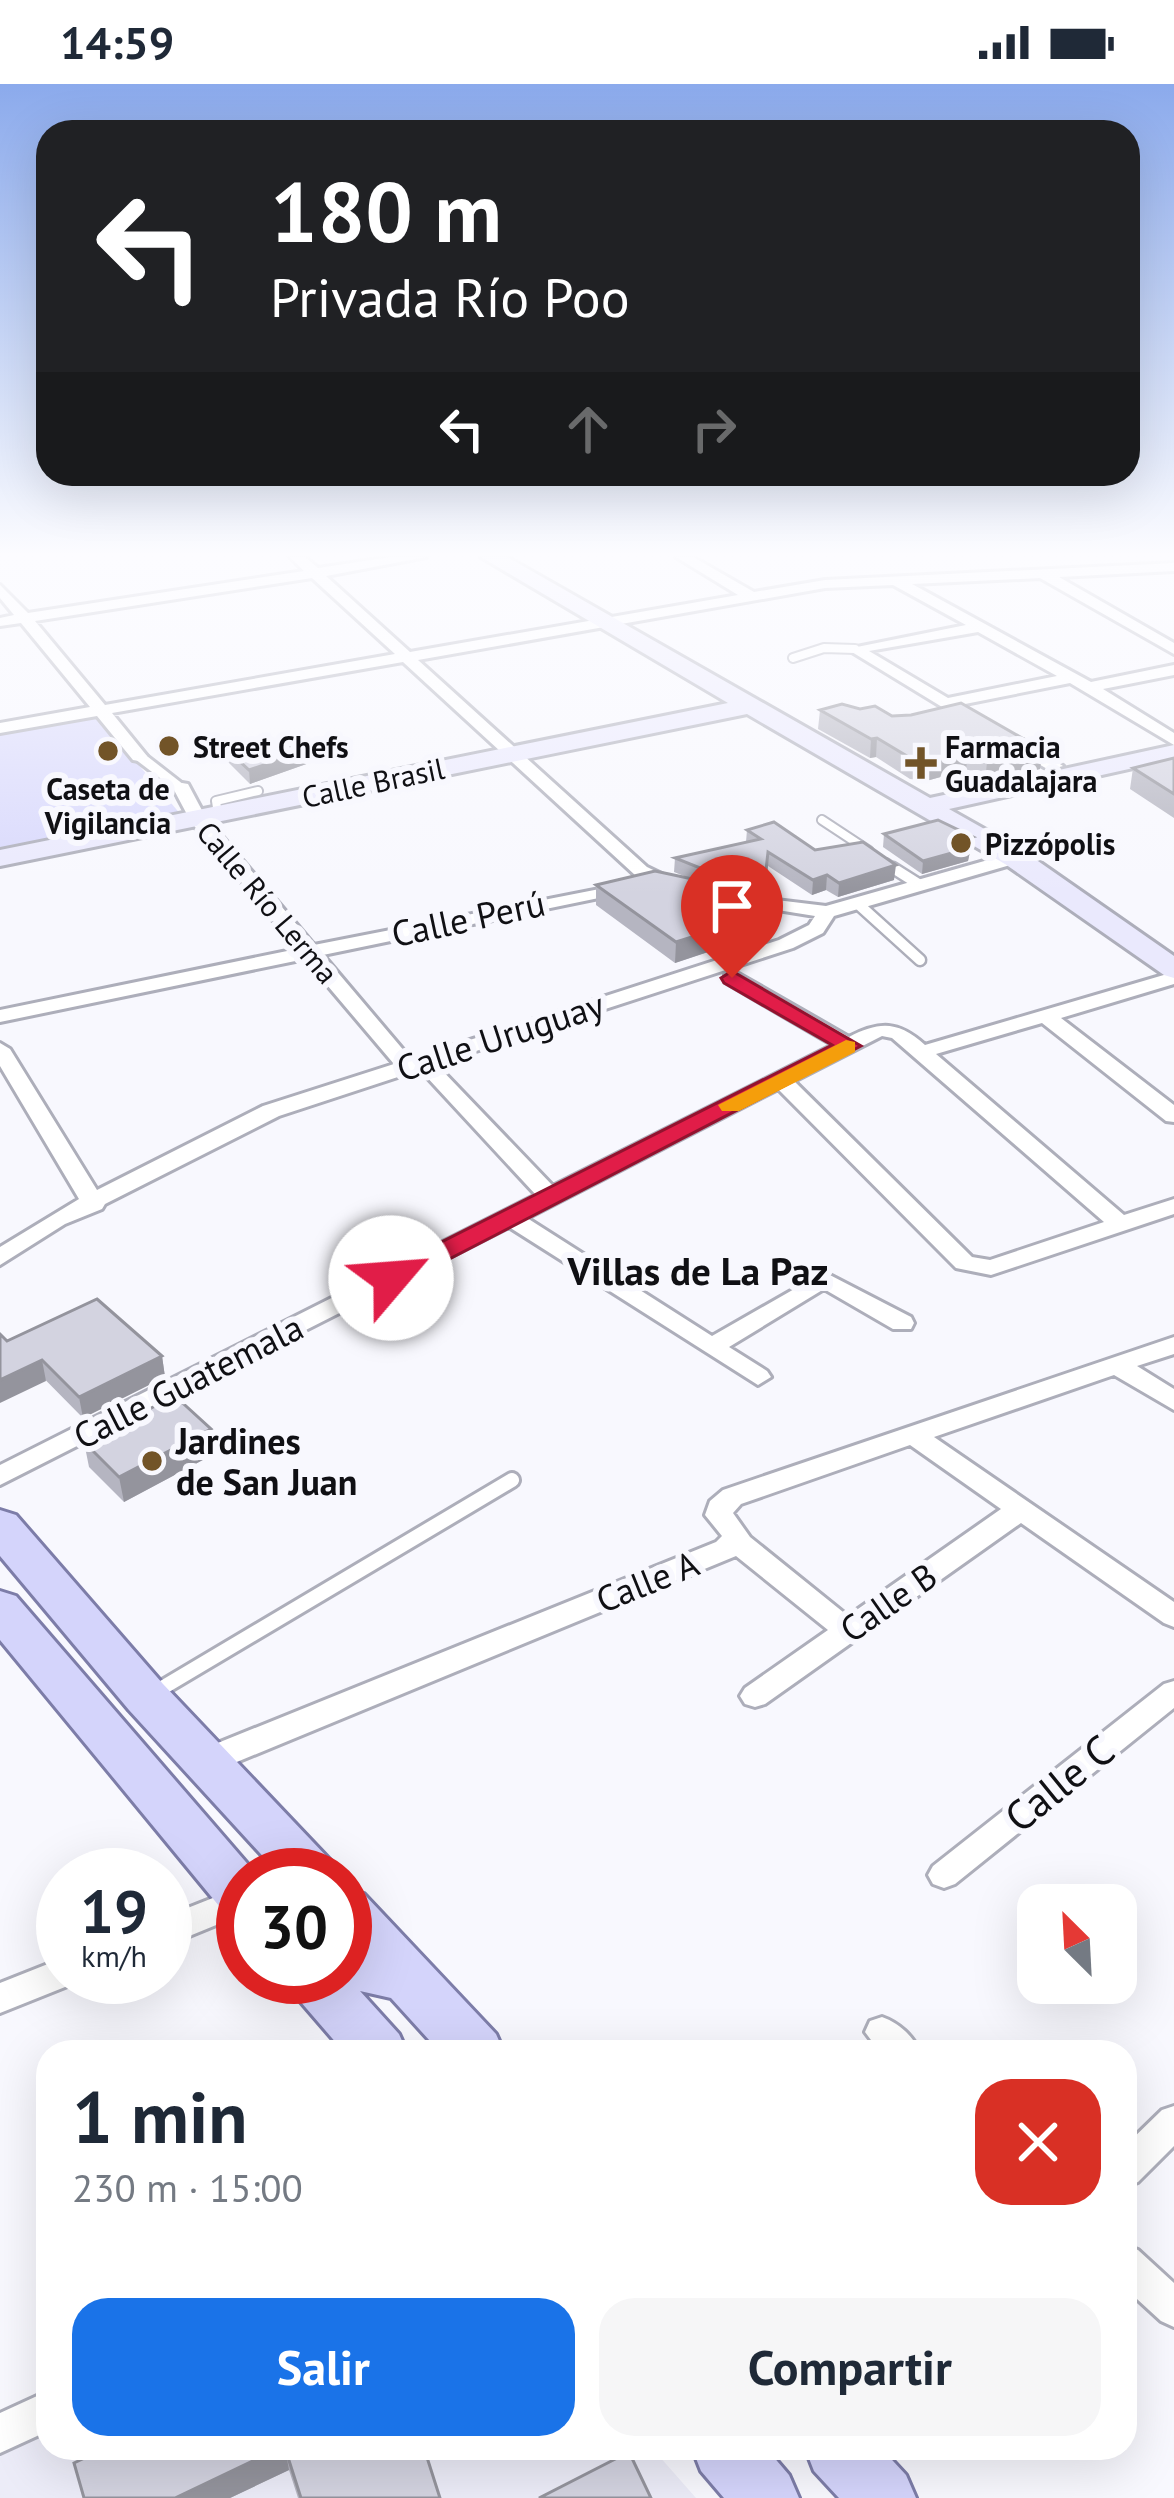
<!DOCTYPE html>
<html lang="es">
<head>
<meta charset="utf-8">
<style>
	:root { --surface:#fff; --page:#f6f6f7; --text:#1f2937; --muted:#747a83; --accent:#1a73e8 }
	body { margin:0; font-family:"PT Sans",sans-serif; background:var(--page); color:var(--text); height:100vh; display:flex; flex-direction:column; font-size:45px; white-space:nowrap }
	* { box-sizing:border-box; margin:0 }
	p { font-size:39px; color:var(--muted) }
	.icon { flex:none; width:66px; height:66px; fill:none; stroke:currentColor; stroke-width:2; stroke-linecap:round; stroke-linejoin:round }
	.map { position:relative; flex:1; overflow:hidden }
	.details { position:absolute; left:36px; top:1956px; width:1101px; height:420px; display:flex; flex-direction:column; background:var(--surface); border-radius:36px; box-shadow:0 12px 48px #0002 }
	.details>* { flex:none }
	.top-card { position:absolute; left:36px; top:36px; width:1104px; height:366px; border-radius:36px; box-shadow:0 12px 48px #0002; background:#202124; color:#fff; overflow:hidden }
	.needle { width:78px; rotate:336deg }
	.tools { position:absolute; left:1017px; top:1800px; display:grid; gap:24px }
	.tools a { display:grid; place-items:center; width:120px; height:120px; border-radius:24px; background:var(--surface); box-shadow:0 12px 48px #0002; font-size:60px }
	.speed { position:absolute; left:36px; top:1764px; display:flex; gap:24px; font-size:60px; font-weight:700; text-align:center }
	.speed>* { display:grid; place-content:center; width:156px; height:156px; border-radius:50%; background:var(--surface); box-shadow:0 12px 48px #0002; line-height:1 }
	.speed small { font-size:30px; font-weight:400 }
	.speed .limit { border:18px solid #d22; background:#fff; color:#111 }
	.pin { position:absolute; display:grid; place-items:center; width:102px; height:102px; color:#fff; margin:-123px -51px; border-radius:50% 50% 50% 0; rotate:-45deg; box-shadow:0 0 12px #0007 }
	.pin .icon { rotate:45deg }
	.me { position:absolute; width:132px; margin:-66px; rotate:63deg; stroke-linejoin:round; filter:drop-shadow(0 0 9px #0008) }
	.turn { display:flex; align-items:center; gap:42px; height:252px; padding:0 36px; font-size:54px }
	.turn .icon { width:156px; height:156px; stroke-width:2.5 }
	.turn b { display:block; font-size:84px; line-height:102px }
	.lanes { display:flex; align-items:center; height:114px; padding:0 36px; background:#0003; justify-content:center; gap:60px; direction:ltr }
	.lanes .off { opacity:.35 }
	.round { display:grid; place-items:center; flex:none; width:126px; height:126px; border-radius:36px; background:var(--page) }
	.overview { display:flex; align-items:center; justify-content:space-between; height:204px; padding:0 36px }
	h1 { font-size:72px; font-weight:800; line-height:90px }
	.button { display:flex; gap:24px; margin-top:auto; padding:24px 36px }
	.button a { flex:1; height:138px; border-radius:36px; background:var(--accent); color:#fff; font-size:48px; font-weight:800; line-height:138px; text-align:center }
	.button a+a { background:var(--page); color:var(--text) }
	.status { display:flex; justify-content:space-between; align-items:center; height:84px; padding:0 60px; background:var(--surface); direction:ltr }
	.status svg { height:33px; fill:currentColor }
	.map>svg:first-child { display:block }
</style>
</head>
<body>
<div class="status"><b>14:59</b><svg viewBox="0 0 49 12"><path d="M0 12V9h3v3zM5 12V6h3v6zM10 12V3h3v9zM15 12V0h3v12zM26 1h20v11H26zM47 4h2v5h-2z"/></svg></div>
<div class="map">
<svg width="1174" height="2414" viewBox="0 0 1174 2414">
	<rect width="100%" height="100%" fill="#f8f8fe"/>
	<!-- built -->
	<path fill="#ececf8" d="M48 2347V2364H652L696 2414H0V2369Z"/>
	<!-- green -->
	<path fill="#d8d8fc" d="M98 633 182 732 0 768V650Z"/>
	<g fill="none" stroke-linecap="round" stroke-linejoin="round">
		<!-- service-far2 casing -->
		<g stroke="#adaeba" stroke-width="12">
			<path id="service-far2" d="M793 574 824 564 855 565
				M218 730 216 717 258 707
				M822 736 869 767
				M886 779 898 787"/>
		</g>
		<!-- service-far1 casing -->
		<g stroke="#adaeba" stroke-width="15">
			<path id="service-far1" d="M893 784 920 801
				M857 819 920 876"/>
		</g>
		<!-- service casing -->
		<g stroke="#adaeba" stroke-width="20">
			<path id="service" d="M152 1610 512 1396"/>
		</g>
		<!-- pedestrian casing -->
		<g stroke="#adaeba" stroke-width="6">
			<path id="pedestrian" d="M135 669H143L188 704 177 707 135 675Z"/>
		</g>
		<!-- minor casing -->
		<g stroke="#adaeba" stroke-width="6">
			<path id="minor" d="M290 473H305L318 484 391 473H426L326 492 410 568 738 511 676 473H693L754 508 825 496 1174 479V487L1059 493 1174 559V570L1040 494 912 500 1091 598 1174 581V591L1103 605 1174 649V661L1070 599 960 621 984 637 970 640 847 565 966 541 893 501 825 504 418 576 647 783 678 798V806H664L635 791 403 578 112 629 147 672 139 677 133 676 97 632 0 649V639L90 623 21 539 0 542V534L14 531 0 514V501L28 529 304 487ZM312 494 395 570 105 621 35 537ZM978 548 1057 592 948 614 869 567Z
				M1011 656H1023L1063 682 1049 686 1011 664Z
				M182 699 188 700 205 732 314 861 630 799V807L623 809 323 871 411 975 779 856 809 841 815 832 728 818V810L826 822 1009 770H1021V778L834 832 823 849 793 864 436 980 553 1102 833 961 725 898V890H739L849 953C880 937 898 937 925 961L1174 888V900L1061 934 1174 1021V1038L1166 1037 1042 939 936 970 1124 1131 1174 1115V1130L991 1191 956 1184 778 1005 527 1134 712 1252 824 1188 911 1233 914 1239 911 1245H893L824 1205 729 1263 767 1287 771 1293 758 1301 509 1143 0 1401V1381L536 1111 424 990 410 989 279 1032 105 1120 102 1125 65 1140 0 1181V1163L79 1115 0 982V959L10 965 97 1106 263 1022 394 980 305 875 0 938V926L297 865 191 738 173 704ZM882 952 892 954 1104 1138 990 1176 972 1173 794 997Z
				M1174 1253V1270L1137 1282 1174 1305V1326L1114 1291 934 1353 1174 1518V1543L1164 1539 1021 1439 765 1620 755 1623 745 1620 740 1612 745 1604 828 1546 736 1472 215 1687 204 1690 193 1687 189 1678 193 1669 716 1458 722 1452 705 1431 710 1417 723 1406ZM910 1361 1001 1425 848 1532 750 1453 733 1429 741 1420Z
				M1174 1597V1624L955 1800 944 1804 933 1800 928 1791 933 1782 1164 1600Z
				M243 1802V1830L165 1862V1833Z
				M63 1874V1893H78L75 1899 0 1929V1899Z
				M882 1933C899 1939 913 1952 920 1968H880L865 1948 870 1937Z
				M1174 2022V2062L1138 2098 1125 2103V2062L1162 2026Z
				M1125 2161 1138 2166 1174 2199V2243L1161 2237 1125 2204Z
				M48 2307V2347L0 2369V2329Z"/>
		</g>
		<!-- secondary casing -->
		<g stroke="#adaeba" stroke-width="6">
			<path id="secondary" d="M481 473H507L930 714 1174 661V675L949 725 1025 768 1174 872V894L1164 891 1005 780 747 630 0 782V766L728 619Z"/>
		</g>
		<!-- primary casing -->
		<g stroke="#7d7da8" stroke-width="6">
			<path id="primary" d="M0 1426 16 1431 163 1600 330 1776 338 1791H280L129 1626 0 1472Z
				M0 1507 16 1512 257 1791H243V1834L224 1828 0 1556Z
				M345 1804 364 1810 496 1950 504 1968H440L391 1914 360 1907 399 1950 407 1968H344L294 1910 286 1893H345Z
				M692 2364H766L789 2391 799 2414H724L701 2387Z
				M805 2364H881L906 2391 916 2414H839L814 2387Z"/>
		</g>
		<!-- service-far2 -->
		<use href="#service-far2" stroke="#fff" stroke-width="8"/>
		<!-- service-far1 -->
		<use href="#service-far1" stroke="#fff" stroke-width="10"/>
		<!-- service -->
		<use href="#service" stroke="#fff" stroke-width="14"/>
		<!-- pedestrian -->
		<use href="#pedestrian" fill="#fff" fill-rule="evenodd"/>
		<!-- minor -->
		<use href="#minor" fill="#fff" fill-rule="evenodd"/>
		<!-- secondary -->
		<use href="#secondary" fill="#eae9fd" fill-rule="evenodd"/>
		<!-- primary -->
		<use href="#primary" fill="#d4d4fb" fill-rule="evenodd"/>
	</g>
	<!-- wall -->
	<path fill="#b5b5c1" d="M860 625 892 632 1040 685 985 698 966 686 926 697 910 695 876 673 870 674 818 645 820 626Z
		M223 662 312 678 250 700 225 675Z
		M1174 674V734L1130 705 1133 684Z
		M747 746 815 766 894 796 838 813 826 806 812 811 768 782 764 810 754 808 760 841 726 853V862L675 879 596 821V801L689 794 674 788 675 774 746 758Z
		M884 750 973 753 968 777 922 790 883 763Z
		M7 1257 162 1272 165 1293 83 1334Z
		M211 1345 214 1370 124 1418 89 1383 84 1358Z
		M106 2364H424L440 2414H298L289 2386 230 2414H84Z"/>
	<!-- shaded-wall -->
	<path fill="#94949d" d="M877 654 876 673 870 674 871 655Z
		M311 665 312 678 250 700 249 686Z
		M1043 666 1040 685 985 698 987 678Z
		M968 667 966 686 926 697 928 678Z
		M973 753 968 777 922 790 923 777 959 757Z
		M896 781 894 796 838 813 839 799Z
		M827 791 826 806 812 811 813 796Z
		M763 810 760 841 726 853V862L675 879 676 858Z
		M162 1272 165 1293 83 1334 79 1313Z
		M42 1276 46 1297 0 1319V1296Z
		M211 1345 214 1370 124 1418 119 1393Z
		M280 2364H285L289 2386 230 2414H175Z"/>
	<!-- building -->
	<path fill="#d3d3e0" stroke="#94949d" stroke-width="3" d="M961 619 1043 666 987 678 968 667 928 678 912 675 877 654 871 655 820 626 842 620 860 625 875 622 892 632 911 631Z
		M310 661 311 665 249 686 223 662Z
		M1174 674V710L1133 684Z
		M938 736 973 753 959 757 970 764 923 777 884 750Z
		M774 738 815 766 863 758 896 781 839 799 827 791 813 796 768 768 765 795 710 788 675 774 761 755 747 746Z
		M655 787 763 810 762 820 718 836 727 842 676 858 596 801Z
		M97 1215 162 1272 79 1313 42 1276 0 1296V1250L7 1257Z
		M175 1312 211 1345 119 1393 84 1358Z
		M106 2364H280L175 2414H84L74 2379Z
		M285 2364H424L440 2414H301Z
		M629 2368 651 2414H539Z"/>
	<!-- sky -->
	<linearGradient id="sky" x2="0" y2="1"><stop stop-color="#8baaec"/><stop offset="0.58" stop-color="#fcfcff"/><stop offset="1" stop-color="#fcfcff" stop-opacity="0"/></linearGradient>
	<rect width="1174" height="811" fill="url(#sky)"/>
	<!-- route -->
	<path fill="#e11d48" stroke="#92132f" stroke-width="3" d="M732 887 861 962 401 1200H382L378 1194 382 1188 832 961 724 899 721 894Z"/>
	<!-- slow -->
	<path fill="#f59e0b" d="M846 956 855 958V968L739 1027H722L718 1021Z"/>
	<!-- markers -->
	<g fill="#725428" stroke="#f8f8fe" stroke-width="4.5">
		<circle cx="169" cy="662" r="12"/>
		<circle cx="108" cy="667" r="12"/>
		<path d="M915 661h12v12h12v12h-12v12h-12v-12h-12v-12h12z"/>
		<circle cx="961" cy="759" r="12"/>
		<circle cx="152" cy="1377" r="12"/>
	</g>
	<g text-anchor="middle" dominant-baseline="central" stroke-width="12" stroke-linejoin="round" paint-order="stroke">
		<!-- far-poi labels -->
		<g font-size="30" font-weight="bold" fill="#101014" stroke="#f8f8fe" text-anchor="start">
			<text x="193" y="662">Street Chefs</text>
			<text x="945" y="662">Farmacia<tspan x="945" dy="34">Guadalajara</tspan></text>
			<text x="108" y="704" text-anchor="middle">Caseta de<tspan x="108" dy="34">Vigilancia</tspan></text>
			<text x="985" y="759">Pizzópolis</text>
		</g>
		<!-- far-street labels -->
		<g font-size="30" fill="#101014" stroke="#f8f8fe">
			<text transform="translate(373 698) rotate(-12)">Calle Brasil</text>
			<text transform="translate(268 818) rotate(50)">Calle Río Lerma</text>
		</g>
		<!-- street labels -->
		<g font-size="36" fill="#101014" stroke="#f8f8fe">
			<text transform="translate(468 834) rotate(-12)">Calle Perú</text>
			<text transform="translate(500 952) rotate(-18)">Calle Uruguay</text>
			<text transform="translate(188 1297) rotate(-27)">Calle Guatemala</text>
			<text transform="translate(647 1497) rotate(-22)">Calle A</text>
			<text transform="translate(888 1518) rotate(-35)">Calle B</text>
		</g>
		<!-- poi labels -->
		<g font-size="36" font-weight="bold" fill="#101014" stroke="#f8f8fe" text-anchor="start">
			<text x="176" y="1356">Jardines<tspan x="176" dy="41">de San Juan</tspan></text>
		</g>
		<!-- neighbourhood labels -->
		<g font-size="39" font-weight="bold" fill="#101014" stroke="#f8f8fe">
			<text x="698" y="1186">Villas de La Paz</text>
		</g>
		<!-- near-street labels -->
		<g font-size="42" fill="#101014" stroke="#f8f8fe">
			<text transform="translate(1059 1699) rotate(-39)">Calle C</text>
		</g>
	</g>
</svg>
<div class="tools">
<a><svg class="needle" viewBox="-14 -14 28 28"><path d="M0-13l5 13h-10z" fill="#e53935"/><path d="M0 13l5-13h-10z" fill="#747a83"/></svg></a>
</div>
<div class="speed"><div>19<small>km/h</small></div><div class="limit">30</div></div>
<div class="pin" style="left:732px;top:894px;background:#d93025"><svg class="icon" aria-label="arrive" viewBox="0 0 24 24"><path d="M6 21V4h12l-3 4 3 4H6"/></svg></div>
<svg class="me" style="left:391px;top:1194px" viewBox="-20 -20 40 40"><circle r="19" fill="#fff"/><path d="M0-13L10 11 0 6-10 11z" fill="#e11d48"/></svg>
<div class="top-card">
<div class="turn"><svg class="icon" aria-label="left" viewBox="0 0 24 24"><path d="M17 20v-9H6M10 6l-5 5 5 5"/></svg><div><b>180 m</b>Privada Río Poo</div></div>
<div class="lanes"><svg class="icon" aria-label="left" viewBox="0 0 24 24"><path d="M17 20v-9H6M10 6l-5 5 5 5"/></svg><svg class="icon off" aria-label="ahead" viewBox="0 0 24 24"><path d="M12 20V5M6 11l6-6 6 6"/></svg><svg class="icon off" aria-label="right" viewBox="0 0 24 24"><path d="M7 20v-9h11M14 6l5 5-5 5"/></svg></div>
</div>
<section class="details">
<div class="overview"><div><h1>1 min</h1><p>230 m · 15:00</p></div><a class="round" style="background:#d93025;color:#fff"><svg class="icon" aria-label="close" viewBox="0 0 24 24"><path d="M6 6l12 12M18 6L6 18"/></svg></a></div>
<div class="button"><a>Salir</a><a>Compartir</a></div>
</section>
</div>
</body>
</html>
